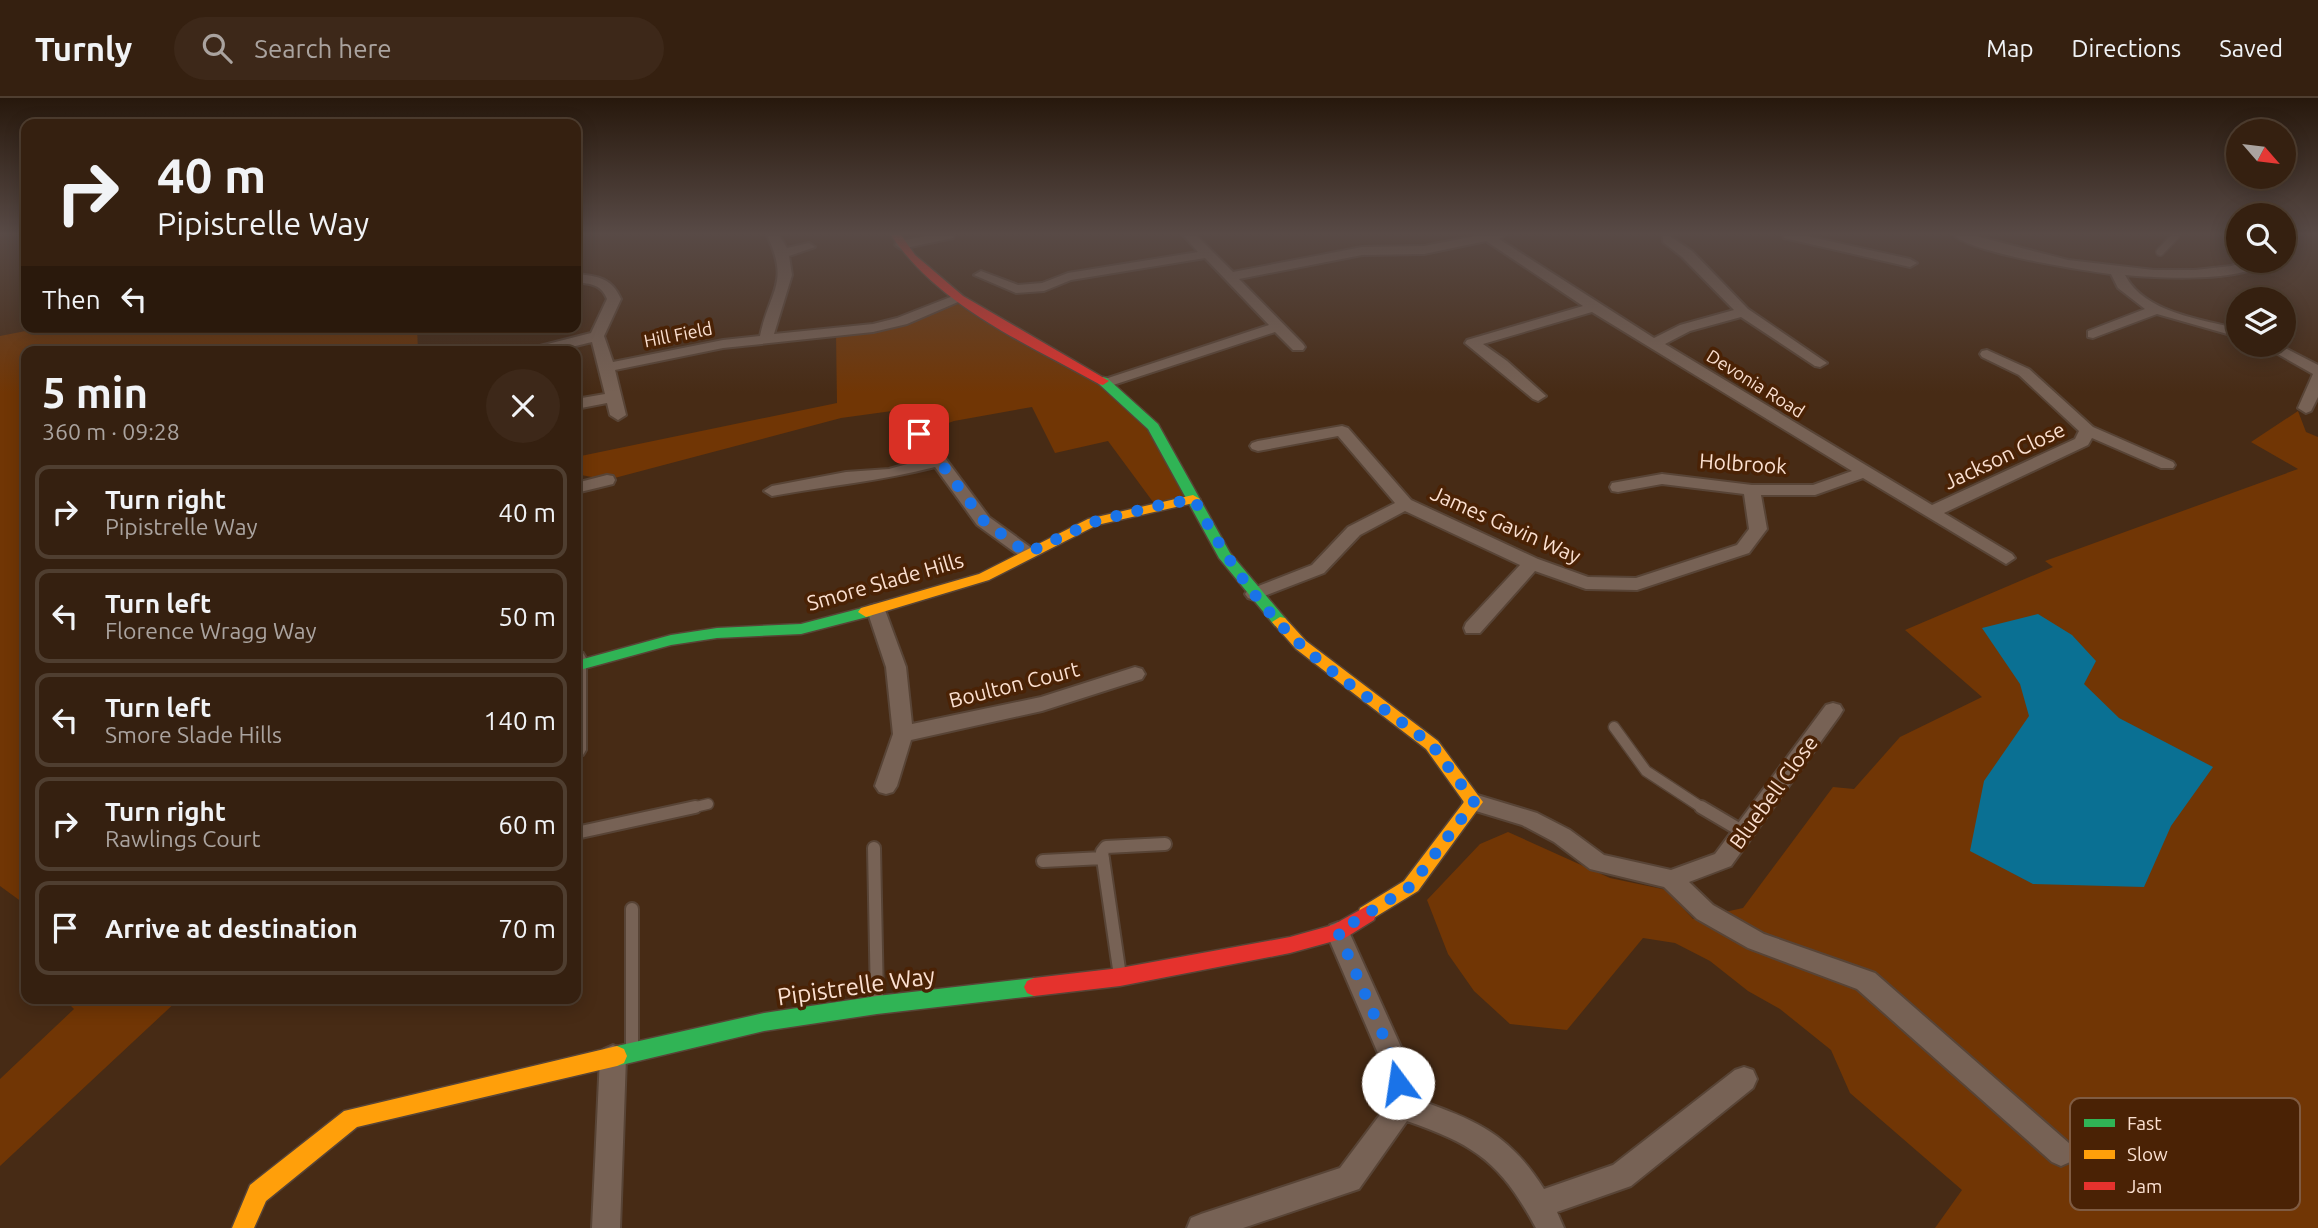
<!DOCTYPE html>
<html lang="en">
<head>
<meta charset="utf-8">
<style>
	:root { --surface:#352010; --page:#3d2819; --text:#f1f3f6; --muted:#aaa39f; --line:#4f3e30 }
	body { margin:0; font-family:Ubuntu,sans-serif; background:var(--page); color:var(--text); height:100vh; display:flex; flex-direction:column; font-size:26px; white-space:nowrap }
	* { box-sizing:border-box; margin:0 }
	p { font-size:23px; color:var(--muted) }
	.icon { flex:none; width:38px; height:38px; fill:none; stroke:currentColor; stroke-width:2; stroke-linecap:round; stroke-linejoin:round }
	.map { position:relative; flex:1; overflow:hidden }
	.side { position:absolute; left:21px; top:248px; width:560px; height:658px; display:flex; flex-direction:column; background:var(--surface); border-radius:14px; box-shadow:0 4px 18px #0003,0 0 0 2px var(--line) }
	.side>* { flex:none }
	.top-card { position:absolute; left:21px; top:21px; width:560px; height:214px; border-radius:14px; box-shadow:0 4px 18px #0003,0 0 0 2px var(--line); background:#352010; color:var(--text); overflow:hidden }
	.needle { width:46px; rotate:118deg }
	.fabs { position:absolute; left:2226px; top:21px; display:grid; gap:14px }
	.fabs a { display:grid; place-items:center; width:70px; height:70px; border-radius:50%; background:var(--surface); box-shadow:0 4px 18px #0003,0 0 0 2px var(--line); font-size:35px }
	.pin { position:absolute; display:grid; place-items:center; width:60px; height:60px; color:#fff; margin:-30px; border-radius:14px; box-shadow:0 4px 10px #0006 }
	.me { position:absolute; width:77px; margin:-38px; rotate:346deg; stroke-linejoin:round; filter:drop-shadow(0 0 5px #0008) }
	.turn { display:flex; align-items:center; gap:24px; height:147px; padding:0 21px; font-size:32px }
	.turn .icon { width:91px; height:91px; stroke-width:2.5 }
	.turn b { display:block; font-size:49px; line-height:60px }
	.then { display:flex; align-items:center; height:66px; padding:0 21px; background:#0003; gap:14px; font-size:26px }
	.round { display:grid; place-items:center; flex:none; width:74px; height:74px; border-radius:37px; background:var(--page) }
	.headline { display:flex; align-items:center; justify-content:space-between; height:119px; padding:0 21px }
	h1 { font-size:42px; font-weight:600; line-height:52px }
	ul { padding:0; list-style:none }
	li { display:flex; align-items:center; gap:21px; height:94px; margin:0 14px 10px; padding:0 7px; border:4px solid var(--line); border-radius:14px }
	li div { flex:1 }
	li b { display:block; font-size:26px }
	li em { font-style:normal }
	header { display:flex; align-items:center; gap:42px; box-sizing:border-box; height:98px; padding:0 35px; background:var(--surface); border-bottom:2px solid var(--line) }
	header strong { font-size:33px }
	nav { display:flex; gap:38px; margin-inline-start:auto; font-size:24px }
	.search { width:490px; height:63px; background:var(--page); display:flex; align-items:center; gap:18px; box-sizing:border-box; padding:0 24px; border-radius:38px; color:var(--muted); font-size:26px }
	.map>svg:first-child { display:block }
</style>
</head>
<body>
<header>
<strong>Turnly</strong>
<div class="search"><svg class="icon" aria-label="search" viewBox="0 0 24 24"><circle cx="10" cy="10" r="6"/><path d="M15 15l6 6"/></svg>Search here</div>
<nav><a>Map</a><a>Directions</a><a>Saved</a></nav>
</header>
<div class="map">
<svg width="2318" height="1130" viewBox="0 0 2318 1130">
	<rect width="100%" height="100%" fill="#472b15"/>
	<!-- green -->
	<path fill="#713605" d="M958 201 1093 279 1153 329 1193 401 1156 408 1108 343 1055 355 1032 309 954 323 929 332 892 313 841 320 607 382 576 376V359L837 305 836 235 902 223Z
		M46 229H417L418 254H26V807L0 788V238Z
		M2298 313 2306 334 2318 339V1130H1935L1962 1092 1850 995 1831 952 1780 911 1748 893 1710 863 1675 845 1643 840 1567 932 1510 926 1474 893 1448 856 1427 802 1480 746 1508 734 1610 780 1667 792 1693 821 1743 810 1833 689 1854 691 1900 639 1982 599 1905 532 2053 469 2045 463 2298 371 2251 344Z
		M64 901H179L0 1068V981L74 911Z"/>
	<!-- water -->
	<path fill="#0a7093" d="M2038 516 2072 537 2096 563 2084 586 2119 620 2213 669 2171 728 2144 789 2033 786 1970 753 1984 683 2029 618 2020 586 1982 530Z"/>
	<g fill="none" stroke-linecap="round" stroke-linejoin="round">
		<!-- lane-far2 casing -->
		<g stroke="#584436" stroke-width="10">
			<path id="lane-far2" d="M2160 154 2176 137"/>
		</g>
		<!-- lane-far1 casing -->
		<g stroke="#584436" stroke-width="13">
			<path id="lane-far1" d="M1614 629 1646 673 1704 711
				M687 711 708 706"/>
		</g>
		<!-- lane casing -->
		<g stroke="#584436" stroke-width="16">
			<path id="lane" d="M1701 709 1745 735
				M576 735 695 709
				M874 750 877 903
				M1043 763 1103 760
				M632 811V950
				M1120 878 1102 754 1106 749 1165 746"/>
		</g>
		<!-- street casing -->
		<g stroke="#584436" stroke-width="4">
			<path id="street" d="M767 137H779L787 150 809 145 815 149 789 158 792 177 774 236 873 226 897 220 953 198 958 197 965 201 907 226 873 234 723 250 615 272 626 317 618 322 610 317 607 305 576 311V301L605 296 592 244 551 254H526L528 251 591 235 607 201C601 186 591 186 576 184V176C598 178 612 180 621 201L604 238 613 264 723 242 760 238C770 191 790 186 767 137Z
				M931 137H954L953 140 901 151 895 147 896 144Z
				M1183 137H1196L1233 174 1362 149 1424 148 1481 137H1505L1499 141 1654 240 1680 227 1734 212 1682 159 1663 144V138L1668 137 1692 153 1748 211 1827 265 1820 269 1815 268 1741 219 1690 233 1665 246 1932 407 2075 341 2079 333 2019 277 1982 259 1980 256 1982 253 1987 252 2029 271 2093 329 2173 364 2175 367 2173 370H2161L2092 340 2088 347 1944 415 2012 456 2015 460 2006 466 1863 380 1815 397H1761L1767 431 1749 455 1637 492 1586 491 1535 473 1480 535H1466L1464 530 1466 525 1520 467 1405 413 1360 437 1324 475 1254 502 1248 500 1245 496 1248 492 1312 467 1348 429 1395 405 1338 338 1258 353 1252 351 1250 348 1252 345 1258 343 1342 328 1348 330 1411 402 1538 461 1588 479 1636 480 1737 447 1749 431 1744 396 1662 386 1618 394 1612 393 1610 389 1612 385 1662 376 1752 387H1813L1852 373 1592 214 1483 246 1507 263 1546 298 1538 303 1533 301 1465 245 1467 242 1583 208 1486 143 1424 156 1362 157 1239 181 1303 246 1305 249 1303 252H1293L1275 234 1107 289 1102 288 1100 285 1102 282 1269 227 1205 160 1071 182 1044 193 1016 195 974 177 981 173 1018 187 1042 185 1068 175 1198 154Z
				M1783 137H1802L1910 161 1917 165 1910 169 1784 140Z
				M1954 137H1972L2068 162 2154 172H2195L2231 168 2249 163H2269C2243 185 2158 180 2125 177 2144 215 2202 221 2238 231V239L2157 216 2093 240 2088 239V233L2145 211 2118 190 2111 176C2081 172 1971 155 1954 137Z
				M2284 137H2295L2294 147 2284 153Z
				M2262 247H2279L2318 267V299L2311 313 2306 315 2298 310 2313 276Z
				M919 331 925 333 989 419 1033 451 1036 455 1033 459H1021L977 427 935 369C882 383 826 388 772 398L764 393 772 388 846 374 889 371 929 360 911 336Z
				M607 377 613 378 615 382 613 386 576 395V385Z
				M876 506 883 508 885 512 906 569 912 626 1041 599 1135 569 1142 571 1145 576 1142 581 1042 613 911 642 897 688 893 694 886 696 879 694 875 688 893 636 886 569 867 512 869 508Z
				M576 553 583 555 586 560V652L583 657 576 660Z
				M1833 605 1840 607 1843 612 1840 617 1731 768 1689 784 1713 807 1764 836 1875 875 2070 1046 2074 1055 2070 1064 2061 1068 2052 1064 1857 891 1748 850 1697 821 1664 789 1590 771 1554 744 1522 727 1466 710 1463 704 1466 698 1474 696 1537 715 1570 732 1604 757 1671 772 1715 756 1826 607Z
				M1338 824 1346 827 1406 960 1413 1000C1475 1022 1508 1034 1544 1091L1613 1067 1735 972 1744 969 1753 972 1757 981 1753 990 1631 1088 1557 1114 1564 1130H1536C1501 1065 1476 1047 1407 1023L1359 1091 1243 1130H1187L1191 1120 1201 1116 1340 1070 1388 1006 1380 960 1326 834 1330 827Z
				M613 947 622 951 626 959 620 1130H592L600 959 604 951Z"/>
		</g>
		<!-- fast casing -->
		<g stroke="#584436" stroke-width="3">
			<path id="fast" d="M1103 279 1107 280 1158 326 1230 455 1285 520 1288 524 1285 528H1275L1219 460 1148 331 1099 286 1097 283Z
				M866 509 871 510 874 514 871 518 801 536 717 540 671 547 576 573V563L671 537 717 530 801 526Z
				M1034 880 1041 883 1044 889 1041 895 1034 898 877 916 764 933 617 968 610 965 607 958 610 951 617 948 764 915 877 898Z"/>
		</g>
		<!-- slow casing -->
		<g stroke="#584436" stroke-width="3">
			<path id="slow" d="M1193 397 1200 401 1198 404 1097 427 989 482 866 519 858 514 861 510 979 476 1088 421Z
				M1280 519 1285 520 1306 543 1438 643 1483 704 1418 793 1367 824 1360 822 1358 816 1360 810 1404 783 1464 704 1426 651 1296 551 1272 524Z
				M617 948 624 951 627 958 624 965 617 968 357 1029 266 1103 254 1130H232L250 1087 344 1013Z"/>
		</g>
		<!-- jam casing -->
		<g stroke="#584436" stroke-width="3">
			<path id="jam" d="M891 137H901L915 157 963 198 1109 283 1103 287 1099 286C1024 244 940 209 891 137Z
				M1367 808 1374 810 1376 816 1374 822 1345 840 1290 855 1120 888 1034 898 1027 895 1024 889 1027 883 1034 880 1120 870 1290 839 1333 827Z"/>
		</g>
		<!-- lane-far2 -->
		<use href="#lane-far2" stroke="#776255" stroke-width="7"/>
		<!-- lane-far1 -->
		<use href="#lane-far1" stroke="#776255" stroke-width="10"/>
		<!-- lane -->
		<use href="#lane" stroke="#776255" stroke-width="12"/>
		<!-- street -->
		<use href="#street" fill="#776255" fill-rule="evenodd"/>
		<!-- fast -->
		<use href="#fast" fill="#30b455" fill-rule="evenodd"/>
		<!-- slow -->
		<use href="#slow" fill="#ff9f0a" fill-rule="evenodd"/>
		<!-- jam -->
		<use href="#jam" fill="#e5322d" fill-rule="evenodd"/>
	</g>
	<!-- sky -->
	<linearGradient id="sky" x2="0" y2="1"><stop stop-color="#27180c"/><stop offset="0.46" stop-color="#584a46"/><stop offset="1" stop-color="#584a46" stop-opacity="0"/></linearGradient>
	<rect width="2318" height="295" fill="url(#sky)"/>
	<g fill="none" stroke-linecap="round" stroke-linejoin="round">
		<!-- route -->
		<path stroke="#1a73e8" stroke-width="12" stroke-dasharray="0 21.6" d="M919 336 984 423 1027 455 1093 424 1156 408 1194 401C1222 455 1256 505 1301 547 1341 583 1390 614 1432 647L1474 704 1411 788 1338 834 1393 960 1398 985"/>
	</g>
	<g text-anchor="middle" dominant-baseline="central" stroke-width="7" stroke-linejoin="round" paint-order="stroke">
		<!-- far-street labels -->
		<g font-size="18" fill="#fbe0d1" stroke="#4a2205">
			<text transform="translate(678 236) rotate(-11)">Hill Field</text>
			<text transform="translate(1756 285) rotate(32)">Devonia Road</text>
		</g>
		<!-- street labels -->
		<g font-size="21" fill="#fbe0d1" stroke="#4a2205">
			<text transform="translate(2004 357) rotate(-25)">Jackson Close</text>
			<text transform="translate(1743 365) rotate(4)">Holbrook</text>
			<text transform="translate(1506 426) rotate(24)">James Gavin Way</text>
			<text transform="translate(885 483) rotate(-16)">Smore Slade Hills</text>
			<text transform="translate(1014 586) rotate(-14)">Boulton Court</text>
			<text transform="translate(1773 694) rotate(-54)">Bluebell Close</text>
		</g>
		<!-- near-street labels -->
		<g font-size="24" fill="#fbe0d1" stroke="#4a2205">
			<text transform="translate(856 888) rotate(-8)">Pipistrelle Way</text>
		</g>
	</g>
	<!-- legend -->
	<rect x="2070" y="1000" width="230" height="112" rx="10" fill="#4a2205" stroke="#7f5b42" stroke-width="2"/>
	<rect x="2084" y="1021" width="31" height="8" fill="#30b455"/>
	<rect x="2084" y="1052" width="31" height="9" fill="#ff9f0a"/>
	<rect x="2084" y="1084" width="31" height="8" fill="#e5322d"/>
	<g font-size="19" fill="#fbe0d1">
		<text x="2127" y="1032">Fast</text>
		<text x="2127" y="1063">Slow</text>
		<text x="2127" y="1095">Jam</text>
	</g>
</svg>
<div class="fabs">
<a><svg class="needle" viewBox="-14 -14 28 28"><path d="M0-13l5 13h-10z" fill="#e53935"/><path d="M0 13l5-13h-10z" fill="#aaa39f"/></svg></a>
<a><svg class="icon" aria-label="search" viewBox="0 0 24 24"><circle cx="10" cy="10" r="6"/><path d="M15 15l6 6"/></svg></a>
<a><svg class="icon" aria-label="layers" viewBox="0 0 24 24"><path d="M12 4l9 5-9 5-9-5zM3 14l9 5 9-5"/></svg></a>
</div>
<div class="pin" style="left:919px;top:336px;background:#d93025"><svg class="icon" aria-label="arrive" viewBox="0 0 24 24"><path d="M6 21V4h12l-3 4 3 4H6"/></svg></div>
<svg class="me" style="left:1398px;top:985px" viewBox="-20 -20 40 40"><circle r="19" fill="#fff"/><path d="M0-13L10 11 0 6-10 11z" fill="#1a73e8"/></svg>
<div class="top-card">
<div class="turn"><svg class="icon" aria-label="right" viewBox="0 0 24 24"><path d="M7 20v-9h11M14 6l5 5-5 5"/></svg><div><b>40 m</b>Pipistrelle Way</div></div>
<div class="then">Then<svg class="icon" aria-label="left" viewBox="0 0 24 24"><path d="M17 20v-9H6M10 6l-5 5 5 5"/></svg></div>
</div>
<section class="side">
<div class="headline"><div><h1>5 min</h1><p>360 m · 09:28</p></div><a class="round"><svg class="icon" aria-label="close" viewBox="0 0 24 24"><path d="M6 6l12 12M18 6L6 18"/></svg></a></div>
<ul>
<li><svg class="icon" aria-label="right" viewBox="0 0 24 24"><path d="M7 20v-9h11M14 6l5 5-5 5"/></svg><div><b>Turn right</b><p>Pipistrelle Way</p></div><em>40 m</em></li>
<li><svg class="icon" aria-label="left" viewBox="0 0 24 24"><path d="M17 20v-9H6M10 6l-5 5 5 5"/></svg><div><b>Turn left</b><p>Florence Wragg Way</p></div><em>50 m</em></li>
<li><svg class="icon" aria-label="left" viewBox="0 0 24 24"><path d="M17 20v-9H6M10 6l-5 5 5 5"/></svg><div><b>Turn left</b><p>Smore Slade Hills</p></div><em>140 m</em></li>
<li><svg class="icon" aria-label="right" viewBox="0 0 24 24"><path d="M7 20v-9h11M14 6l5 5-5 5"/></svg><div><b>Turn right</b><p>Rawlings Court</p></div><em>60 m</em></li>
<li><svg class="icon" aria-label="arrive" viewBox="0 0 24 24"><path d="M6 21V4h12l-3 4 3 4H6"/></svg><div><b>Arrive at destination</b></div><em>70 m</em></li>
</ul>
</section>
</div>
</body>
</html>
